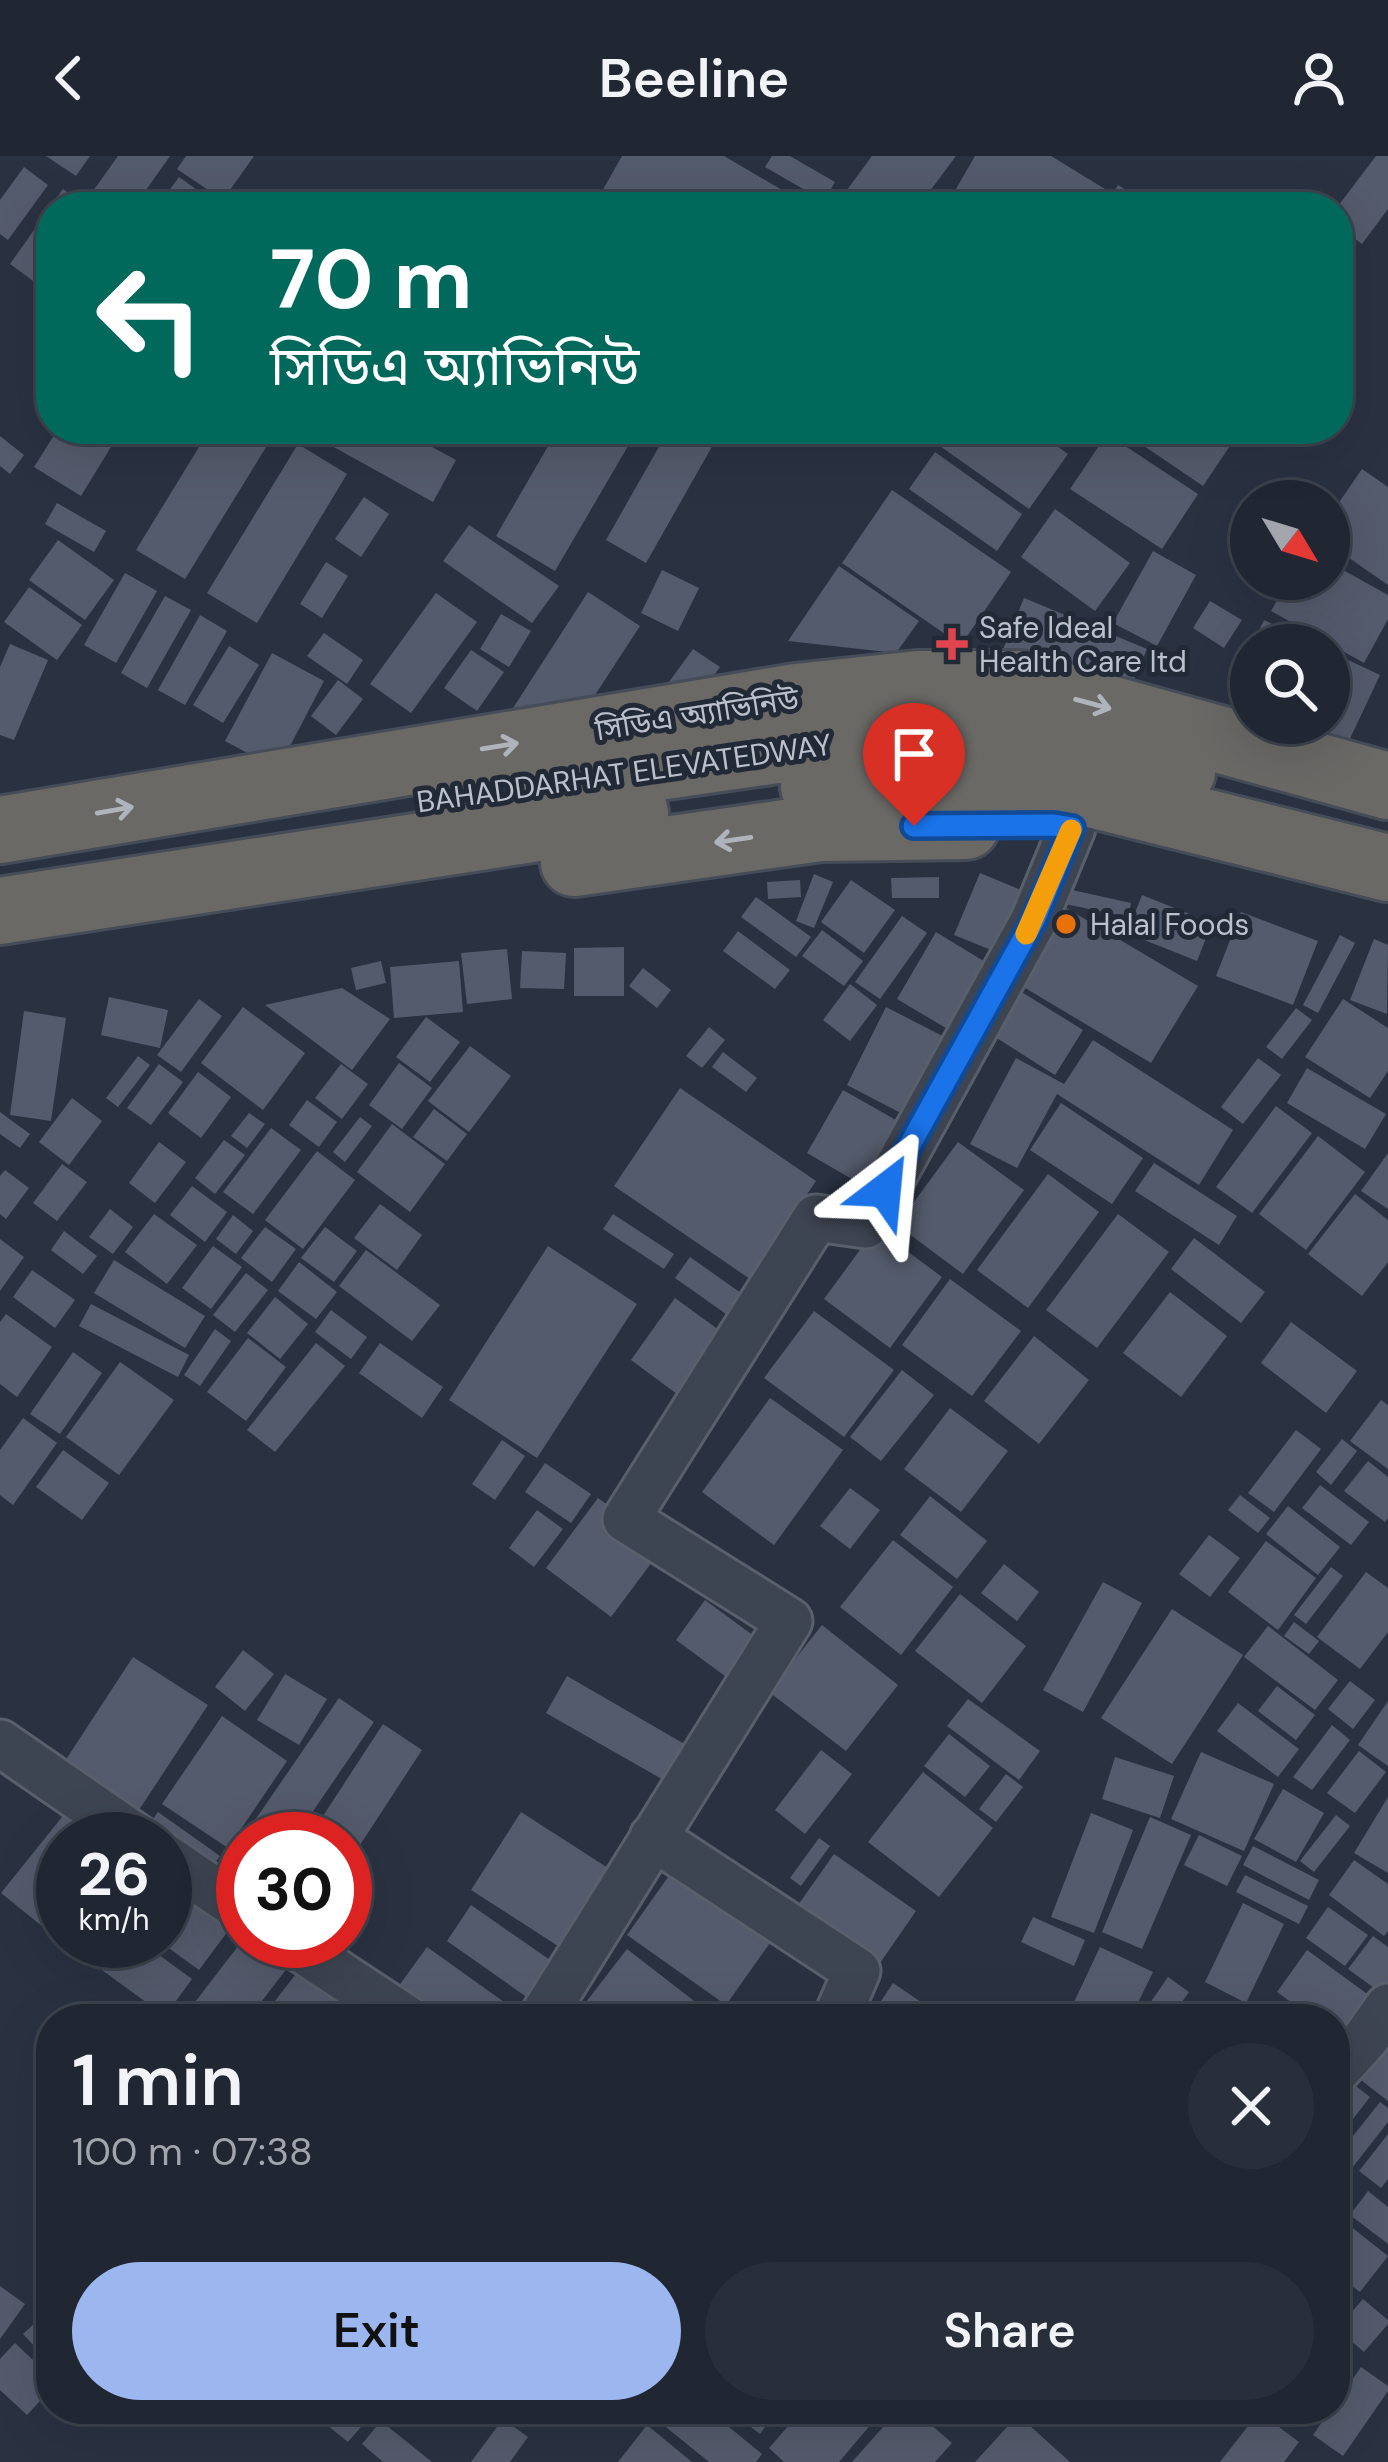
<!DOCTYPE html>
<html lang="en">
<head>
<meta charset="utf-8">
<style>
	:root { --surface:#202632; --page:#282e3a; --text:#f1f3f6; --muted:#a2a5ac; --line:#3d434d; --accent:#9cb6ef }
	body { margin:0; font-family:"DM Sans","Noto Sans Bengali",sans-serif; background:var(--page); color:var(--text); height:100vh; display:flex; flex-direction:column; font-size:45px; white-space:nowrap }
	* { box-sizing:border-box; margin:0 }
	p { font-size:39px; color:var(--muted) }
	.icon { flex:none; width:66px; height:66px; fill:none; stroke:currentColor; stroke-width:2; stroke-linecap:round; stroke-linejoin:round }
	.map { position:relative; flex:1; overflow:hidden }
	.sheet { position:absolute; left:36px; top:1848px; width:1314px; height:420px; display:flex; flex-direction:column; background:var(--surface); border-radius:48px; box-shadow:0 12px 48px #0002,0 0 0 3px var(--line) }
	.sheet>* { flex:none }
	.top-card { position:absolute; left:36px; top:36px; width:1317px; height:252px; border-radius:48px; box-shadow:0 12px 48px #0002,0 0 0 3px var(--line); background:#00695c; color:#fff; overflow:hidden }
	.needle { width:78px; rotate:128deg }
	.controls { position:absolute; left:1230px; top:324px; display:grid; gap:24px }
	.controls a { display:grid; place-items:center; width:120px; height:120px; border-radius:50%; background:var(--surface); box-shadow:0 12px 48px #0002,0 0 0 3px var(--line); font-size:60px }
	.speed { position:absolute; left:36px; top:1656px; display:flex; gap:24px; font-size:60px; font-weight:700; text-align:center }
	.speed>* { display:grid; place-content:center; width:156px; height:156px; border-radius:50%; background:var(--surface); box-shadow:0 12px 48px #0002,0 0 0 3px var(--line); line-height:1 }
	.speed small { font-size:30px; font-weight:400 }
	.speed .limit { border:18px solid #d22; background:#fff; color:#111 }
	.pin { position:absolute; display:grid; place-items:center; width:102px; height:102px; color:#fff; margin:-123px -51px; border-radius:50% 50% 50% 0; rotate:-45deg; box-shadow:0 0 12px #0007 }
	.pin .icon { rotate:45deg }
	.me { position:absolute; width:132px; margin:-66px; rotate:29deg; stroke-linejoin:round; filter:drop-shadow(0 0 9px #0008) }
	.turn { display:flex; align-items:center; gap:42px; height:252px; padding:0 36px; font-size:54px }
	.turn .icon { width:156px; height:156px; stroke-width:2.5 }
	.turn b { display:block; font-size:84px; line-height:102px }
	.round { display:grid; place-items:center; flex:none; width:126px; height:126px; border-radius:63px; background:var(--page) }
	.overview { display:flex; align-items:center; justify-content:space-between; height:204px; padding:0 36px }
	h1 { font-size:72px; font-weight:600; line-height:90px }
	.primary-button { display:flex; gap:24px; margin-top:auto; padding:24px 36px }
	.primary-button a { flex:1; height:138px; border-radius:72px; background:var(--accent); color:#111; font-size:48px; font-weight:600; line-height:138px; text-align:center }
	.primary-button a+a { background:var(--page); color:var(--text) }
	header { display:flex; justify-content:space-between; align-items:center; height:156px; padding:0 36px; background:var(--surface); font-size:54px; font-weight:600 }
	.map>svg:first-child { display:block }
</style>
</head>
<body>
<header><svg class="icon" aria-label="back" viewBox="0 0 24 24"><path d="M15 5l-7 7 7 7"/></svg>Beeline<svg class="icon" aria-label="person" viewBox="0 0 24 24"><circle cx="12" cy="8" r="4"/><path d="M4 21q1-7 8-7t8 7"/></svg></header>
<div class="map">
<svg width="1388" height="2306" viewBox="0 0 1388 2306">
	<rect width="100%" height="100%" fill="#2a3242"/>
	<!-- building -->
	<path fill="#545b6c" d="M46 0H90L76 20Z
		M118 0H170L134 51H116L93 35Z
		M186 0H254L223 44 177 13Z
		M622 0H724L801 45 798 51H593Z
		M772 0H790L835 26 824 45 765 11Z
		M872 0H956L918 51H854L841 42Z
		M975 0H1051L1105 33 1094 51H959L949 45Z
		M1376 0H1388V53L1362 88 1338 70V50Z
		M24 11 48 29 8 84 0 78V44Z
		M179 21 221 51H157Z
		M1118 29 1153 51H1104Z
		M63 33 88 51H51V138L10 108Z
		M58 273H122L81 340 34 311Z
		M210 273 276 275 185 423 136 394Z
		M327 273H399L456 304 433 346 321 284Z
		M558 273H638L555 415 496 380Z
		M669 273H722L646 407 606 384Z
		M947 273H1033L1068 298 1029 353 937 288Z
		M1119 273H1231L1238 278 1203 330Z
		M1107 278 1198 338 1162 393 1070 333Z
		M0 280 24 299 10 318 0 310Z
		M298 288 347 318 257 467 207 437Z
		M935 296 1022 358 997 395 909 333Z
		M1362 313 1388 331V429L1329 388V361Z
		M892 334 1011 416 961 489 842 407Z
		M364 341 389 358 361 401 335 383Z
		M57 347 106 375 94 396 45 368Z
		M1055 353 1130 407 1095 455 1021 401Z
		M469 369 559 430 532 467 443 405Z
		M58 384 114 424 85 464 29 424Z
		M1153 395 1196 419 1157 490 1113 467Z
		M326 406 348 420 322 462 300 448Z
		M1329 406 1388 439V463L1364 507 1271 455 1289 423H1329Z
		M839 410 919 465 896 497 788 485Z
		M662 414 699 432 678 475 641 457Z
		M125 417 157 435 116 507 84 489Z
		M29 431 82 469 57 504 4 466Z
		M588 436 640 470 565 585 513 552Z
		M436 437 477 466 411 557 370 528Z
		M165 440 191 454 147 532 121 517Z
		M1024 442 1147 493 1124 547 1002 496Z
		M1210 445 1242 464 1224 492 1193 472Z
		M501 458 531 475 509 511 480 493Z
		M200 459 227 475 185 549 158 534Z
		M1264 464 1316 489H1252Z
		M324 477 363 504 347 528 307 500Z
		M10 488 48 504 14 584 0 579V511Z
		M229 490 259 509 223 567 193 549Z
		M1251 491V543L1231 534Z
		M693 493 720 511 696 544 669 526Z
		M471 494 504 516 477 555 444 532Z
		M1329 495 1380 519 1347 589 1301 567H1329Z
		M272 497 324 525 278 613 225 585Z
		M338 524 363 543 336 579 311 560Z
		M980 717 1028 737 1001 798 954 779Z
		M814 718 833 726 814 772 796 765Z
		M939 721V742H892L891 722Z
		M800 724 801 741 768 743 767 726Z
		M851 724 895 754 864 797 821 766Z
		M1063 732 1131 747 1128 761 1060 747Z
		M1142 739 1212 767 1197 805 1127 777Z
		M756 741 811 781 796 801 741 761Z
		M1056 746 1198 830 1151 907 1010 823Z
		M1241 756 1318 785 1293 849 1216 820Z
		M902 760 927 777 880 843 855 826Z
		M822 774 863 805 844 830 802 800Z
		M738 775 790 814 775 833 723 795Z
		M936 776 995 812 956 878 897 843Z
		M1340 779 1355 787 1318 857 1303 849Z
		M1374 783 1388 789 1387 858 1350 844Z
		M624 791V840H574V792Z
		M507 793 512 843 467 848 461 797Z
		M522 795 566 797 564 833 520 832Z
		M381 805 386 827 356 834 351 812Z
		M459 805 463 856 394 862 390 811Z
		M643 812 671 834 657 852 629 830Z
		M850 828 877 849 850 885 823 864Z
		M1012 830 1083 874 1055 919 984 874Z
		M342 832 390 863 352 914 265 849Z
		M109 841 168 854 160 892 101 879Z
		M199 843 222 860 181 916 157 899Z
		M1343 843 1388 872V915L1370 942 1305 901Z
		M243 851 305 897 263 954 201 907Z
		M886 851 960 889 920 967 847 929Z
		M1296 852 1312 864 1282 903 1266 891Z
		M24 855 66 862 51 965 10 959Z
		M426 861 460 886 430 926 396 901Z
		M709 871 725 884 702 912 686 900Z
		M1093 884 1233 974 1199 1029 1057 938 1017 1012 970 988 1016 902 1064 928Z
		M470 890 511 920 469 976 428 945Z
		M723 896 757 922 746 936 712 911Z
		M138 900 150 909 118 951 106 942Z
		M1258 902 1281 919 1243 968 1221 951Z
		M399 907 432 932 402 973 369 949Z
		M159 908 183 926 151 969 127 952Z
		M341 908 368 928 342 963 315 942Z
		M1307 912 1386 958 1365 993 1287 947Z
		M198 916 231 941 201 982 168 957Z
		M680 932 816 1025 750 1123 614 1030Z
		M843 934 917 976 881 1040 807 997Z
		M72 942 102 965 69 1009 39 986Z
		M307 944 337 966 319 991 289 969Z
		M1061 947 1143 1002 1112 1048 1030 994Z
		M1276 950 1312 977 1252 1057 1216 1031Z
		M434 953 467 978 447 1005 413 981Z
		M0 956 30 978 20 992 0 978Z
		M249 957 265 968 247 992 231 980Z
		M360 961 372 970 345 1006 333 996Z
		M392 968 445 1008 410 1056 357 1016Z
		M271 972 301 994 253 1058 223 1036Z
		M1318 980 1365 1016 1306 1094 1259 1058Z
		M224 984 245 999 215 1038 195 1022Z
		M159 986 186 1006 155 1047 129 1027Z
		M958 986 1024 1034 963 1118 897 1069Z
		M317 995 355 1024 303 1093 265 1064Z
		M1388 997V1053L1361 1035Z
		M1154 1007 1237 1060 1219 1089 1135 1035Z
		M62 1008 87 1026 57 1065 33 1047Z
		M5 1014 29 1032 6 1063 0 1058V1020Z
		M1048 1018 1099 1056 1028 1152 977 1114Z
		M192 1030 227 1056 205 1086 170 1059Z
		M1355 1038 1388 1064V1106L1362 1140 1308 1098Z
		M380 1048 422 1079 397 1114 354 1082Z
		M110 1053 133 1071 113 1098 89 1081Z
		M154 1058 197 1089 167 1128 125 1096Z
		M613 1058 674 1098 664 1113 603 1073Z
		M1118 1058 1169 1096 1097 1192 1046 1154Z
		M233 1059 253 1075 236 1098 216 1083Z
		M265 1071 296 1093 272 1126 241 1102Z
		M325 1071 357 1095 334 1126 301 1102Z
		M876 1072 942 1121 890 1192 824 1143Z
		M64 1075 97 1100 83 1118 51 1094Z
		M1194 1082 1265 1136 1241 1167 1171 1113Z
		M0 1083 24 1101 0 1135Z
		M213 1090 242 1111 211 1153 182 1132Z
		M548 1090 637 1148 537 1302 449 1244Z
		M366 1094 440 1149 412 1185 339 1130Z
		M690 1101 758 1149 743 1170 675 1122Z
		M114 1104 205 1160 185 1192 94 1137Z
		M299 1106 337 1136 316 1163 278 1135Z
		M32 1114 75 1144 55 1172 13 1141Z
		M246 1117 268 1134 235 1176 213 1159Z
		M950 1123 1021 1175 972 1240 902 1189Z
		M1170 1136 1227 1180 1181 1241 1123 1197Z
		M275 1141 308 1168 280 1203 247 1177Z
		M675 1142 745 1193 700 1255 631 1204Z
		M91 1148 189 1199 178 1221 79 1170Z
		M331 1154 367 1181 351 1203 315 1176Z
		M814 1155 894 1214 844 1281 764 1222Z
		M6 1158 52 1191 17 1241 0 1228V1166Z
		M1291 1166 1357 1215 1326 1257 1261 1207Z
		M215 1173 231 1185 200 1230 184 1219Z
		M1034 1180 1089 1224 1039 1288 984 1245Z
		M248 1182 286 1211 246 1265 207 1236Z
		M316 1187 345 1210 275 1296 247 1274Z
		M380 1187 443 1231 422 1262 359 1217Z
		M73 1196 102 1217 60 1278 30 1258Z
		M120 1206 174 1244 119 1319 66 1281Z
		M902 1214 934 1239 881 1305 850 1281Z
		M770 1242 843 1294 774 1389 702 1336Z
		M1381 1244 1388 1249V1313L1350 1285Z
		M950 1252 1008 1295 961 1356 904 1313Z
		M23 1262 57 1287 13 1349 0 1339V1294Z
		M1296 1274 1321 1293 1274 1356 1248 1337Z
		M1342 1283 1357 1295 1331 1329 1316 1316Z
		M502 1284 525 1300 495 1344 472 1328Z
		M63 1294 109 1327 82 1364 36 1331Z
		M1368 1305 1388 1321V1362L1385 1366 1344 1335Z
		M545 1307 591 1338 571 1367 525 1336Z
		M1320 1329 1369 1366 1351 1389 1302 1352Z
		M850 1332 880 1354 850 1393 820 1370Z
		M1240 1339 1270 1362 1258 1377 1228 1354Z
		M930 1340 987 1385 957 1423 900 1379Z
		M598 1342 664 1390 611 1461 546 1412Z
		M1288 1350 1340 1391 1318 1419 1266 1378Z
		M537 1354 563 1373 534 1411 509 1392Z
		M1209 1379 1240 1402 1210 1441 1179 1418Z
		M893 1384 953 1431 901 1499 840 1451Z
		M1266 1385 1316 1422 1278 1474 1228 1436Z
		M1004 1408 1039 1436 1017 1465 981 1437Z
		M1331 1411 1343 1420 1306 1468 1294 1459Z
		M1366 1416 1388 1432V1476L1360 1513 1317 1481Z
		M1103 1426 1142 1447 1083 1556 1043 1534Z
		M960 1438 1026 1490 982 1547 915 1495Z
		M705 1444 758 1483 729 1523 676 1484Z
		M1172 1453 1243 1499 1172 1608 1101 1562Z
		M1294 1466 1319 1485 1309 1498 1284 1480Z
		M822 1469 898 1529 846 1595 769 1536Z
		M1268 1470 1338 1524 1315 1554 1244 1501Z
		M243 1494 274 1518 245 1555 215 1531Z
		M133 1501 208 1549 139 1654 65 1605Z
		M285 1518 327 1543 299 1589 257 1564Z
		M567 1520 688 1590 667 1626 546 1557Z
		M1350 1525 1375 1544 1353 1573 1328 1553Z
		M1277 1530 1315 1559 1296 1584 1258 1555Z
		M339 1542 374 1566 294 1683H243V1721L224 1709Z
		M968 1543 1040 1595 1019 1624 947 1570Z
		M1388 1545V1610L1358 1589Z
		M1238 1547 1299 1593 1278 1621 1217 1575Z
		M222 1560 287 1605 228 1692 162 1648Z
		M383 1568 422 1594 345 1712V1683H308Z
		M1332 1569 1350 1584 1312 1634 1293 1621Z
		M949 1578 990 1610 965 1641 924 1610Z
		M821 1594 852 1618 805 1678 775 1654Z
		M1359 1595 1386 1616 1355 1657 1327 1637Z
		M1201 1596 1274 1628 1244 1695 1171 1663Z
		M1115 1601 1174 1620 1160 1662 1102 1643Z
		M923 1616 993 1672 939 1741 868 1686Z
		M1006 1618 1023 1631 996 1666 979 1653Z
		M1283 1633 1324 1657 1296 1706 1254 1683Z
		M1388 1641V1717L1354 1697Z
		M70 1651 111 1683H63V1765L53 1779 1 1737Z
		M158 1656 220 1700 207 1718 145 1674Z
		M521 1656 622 1721 572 1799 471 1734Z
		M1091 1657 1133 1674 1094 1777 1051 1761Z
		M1336 1659 1350 1670 1314 1716 1300 1705Z
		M1150 1661 1191 1679 1142 1793 1102 1776Z
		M1199 1679 1242 1700 1227 1730 1184 1709Z
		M819 1682 830 1690 801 1730 790 1722Z
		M1253 1690 1319 1724 1309 1744 1243 1709Z
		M834 1698 916 1755 878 1810 796 1752Z
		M1354 1704 1388 1728V1775L1384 1780 1329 1739Z
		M673 1714 772 1784 726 1849 627 1779Z
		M1245 1719 1308 1750 1299 1768 1236 1736Z
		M165 1723 231 1771 199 1814 159 1785H165Z
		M1243 1747 1284 1768 1246 1847 1205 1826Z
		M471 1749 563 1813 538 1849 447 1785Z
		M1328 1751 1368 1779 1345 1810 1306 1782Z
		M1033 1761 1085 1784 1074 1810 1021 1786Z
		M1373 1780 1388 1791V1827L1381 1837 1348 1813Z
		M62 1785H140L192 1823 165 1860Z
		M242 1785H272L295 1802 248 1863H182Z
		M427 1791 528 1863H443L398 1831Z
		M1100 1791 1153 1816 1130 1863H1066Z
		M627 1793 707 1855 701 1863H599L583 1850Z
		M1307 1794 1381 1848 1351 1890 1335 1879V1863H1314L1277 1836Z
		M302 1810 349 1847 336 1863H261Z
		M1168 1821 1189 1836 1170 1863H1139Z
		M893 1827 946 1863H869Z
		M1388 1880V1945L1357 1921Z
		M1342 1919 1370 1941 1335 1986V1928Z
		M1380 1946 1388 1952V1966L1352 2012 1337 2000Z
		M1388 1978V2023L1381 2032 1359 2015Z
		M1368 2035 1388 2051V2088L1350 2059Z
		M1335 2058 1388 2100 1360 2136 1335 2117Z
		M0 2130 25 2148 0 2183Z
		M1363 2143 1388 2164V2168L1364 2196 1337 2173Z
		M51 2152V2208L23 2178Z
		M15 2187 51 2221V2233L27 2259 0 2234V2203Z
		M1361 2211 1388 2230V2235L1343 2300 1313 2279 1331 2253H1335V2248Z
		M326 2253H370L374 2256 348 2286 318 2262Z
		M664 2253H707L762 2298 756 2306H709L656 2263Z
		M728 2253H778L760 2278Z
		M803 2253H884L839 2306H784L769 2292Z
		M899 2253H913L952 2287 935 2306H852Z
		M1259 2256 1299 2286 1284 2306H1220Z
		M1018 2259 1070 2306H975Z
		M503 2263 528 2281 510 2306H471Z
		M381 2265 432 2306H383L362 2288Z
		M647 2269 692 2306H618Z"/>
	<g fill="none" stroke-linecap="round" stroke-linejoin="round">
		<!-- minor casing -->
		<g stroke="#59606c" stroke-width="51">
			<path id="minor" d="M0 1587 139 1683
				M653 1681 857 1815 836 1863
				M165 1701 243 1754
				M289 1785 407 1863
				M541 1863 789 1465 626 1363 816 1062 866 1069 1034 764 1072 672
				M1335 1916 1366 1882 1388 1851"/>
		</g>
		<!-- trunk casing -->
		<g stroke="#464d59" stroke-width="72">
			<path id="trunk" d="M554 626 825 587 931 578 984 579 1031 585 1182 616
				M814 631 865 625 978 627 1075 634 1388 712
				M0 674 796 541 918 528H1019L1388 630
				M574 707 820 672 966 670
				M0 755 635 657"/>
		</g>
		<!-- minor -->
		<use href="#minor" stroke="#3e4552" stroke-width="45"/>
		<!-- trunk -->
		<use href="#trunk" stroke="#6a6966" stroke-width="66"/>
	</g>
	<!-- one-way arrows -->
	<defs><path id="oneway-shaft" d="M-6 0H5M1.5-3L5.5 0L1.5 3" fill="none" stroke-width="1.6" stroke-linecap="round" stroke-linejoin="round" transform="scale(3)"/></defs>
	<g stroke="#afb3bc">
		<use href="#oneway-shaft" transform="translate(1093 548) rotate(15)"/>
		<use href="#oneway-shaft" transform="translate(500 590) rotate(-9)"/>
		<use href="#oneway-shaft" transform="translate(115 654) rotate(-10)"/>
		<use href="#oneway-shaft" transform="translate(733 684) rotate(172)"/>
	</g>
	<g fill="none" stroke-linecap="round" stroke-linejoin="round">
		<!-- route casing -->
		<g stroke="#114b97" stroke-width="30">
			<path id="route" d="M885 1034 1034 764 1072 672 1054 669 914 670"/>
		</g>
		<!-- route -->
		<use href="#route" stroke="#1a73e8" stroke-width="21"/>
		<!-- slow -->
		<path stroke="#f59e0b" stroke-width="21" d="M1026 778 1071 674"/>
	</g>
	<!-- markers -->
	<path fill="#e0444e" stroke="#232a37" stroke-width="4.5" d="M946 470h12v12h12v12h-12v12h-12v-12h-12v-12h12z"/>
	<circle fill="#e8710a" stroke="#232a37" stroke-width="4.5" cx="1066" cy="768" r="12"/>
	<g text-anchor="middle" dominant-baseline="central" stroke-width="10" stroke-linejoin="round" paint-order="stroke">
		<!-- poi labels -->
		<g font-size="30" fill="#bbc0cb" stroke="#232a37" text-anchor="start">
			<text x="979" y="471">Safe Ideal<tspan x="979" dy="34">Health Care ltd</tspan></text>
			<text x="1090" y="768">Halal Foods</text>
		</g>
		<!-- street labels -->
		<g font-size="30" fill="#bbc0cb" stroke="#232a37">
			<text transform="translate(697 558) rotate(-9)">সিডিএ অ্যাভিনিউ</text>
			<text transform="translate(624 617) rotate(-8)">BAHADDARHAT ELEVATEDWAY</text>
		</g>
	</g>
</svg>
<div class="controls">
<a><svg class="needle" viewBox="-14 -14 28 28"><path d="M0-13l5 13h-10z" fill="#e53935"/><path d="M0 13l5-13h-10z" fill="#a2a5ac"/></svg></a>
<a><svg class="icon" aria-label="search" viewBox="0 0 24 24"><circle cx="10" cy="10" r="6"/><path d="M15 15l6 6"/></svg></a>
</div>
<div class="speed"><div>26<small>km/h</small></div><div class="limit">30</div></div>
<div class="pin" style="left:914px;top:670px;background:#d93025"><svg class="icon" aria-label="arrive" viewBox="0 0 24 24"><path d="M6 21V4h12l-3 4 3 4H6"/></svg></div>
<svg class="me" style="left:885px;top:1034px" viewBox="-20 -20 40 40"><path d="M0-17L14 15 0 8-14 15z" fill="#1a73e8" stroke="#fff" stroke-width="4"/></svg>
<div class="top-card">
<div class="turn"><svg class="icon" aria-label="left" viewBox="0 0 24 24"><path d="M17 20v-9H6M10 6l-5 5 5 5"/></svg><div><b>70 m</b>সিডিএ অ্যাভিনিউ</div></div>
</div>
<section class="sheet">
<div class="overview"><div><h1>1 min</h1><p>100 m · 07:38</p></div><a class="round"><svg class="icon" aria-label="close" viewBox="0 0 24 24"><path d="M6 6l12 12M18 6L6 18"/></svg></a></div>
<div class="primary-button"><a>Exit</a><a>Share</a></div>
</section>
</div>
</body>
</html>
